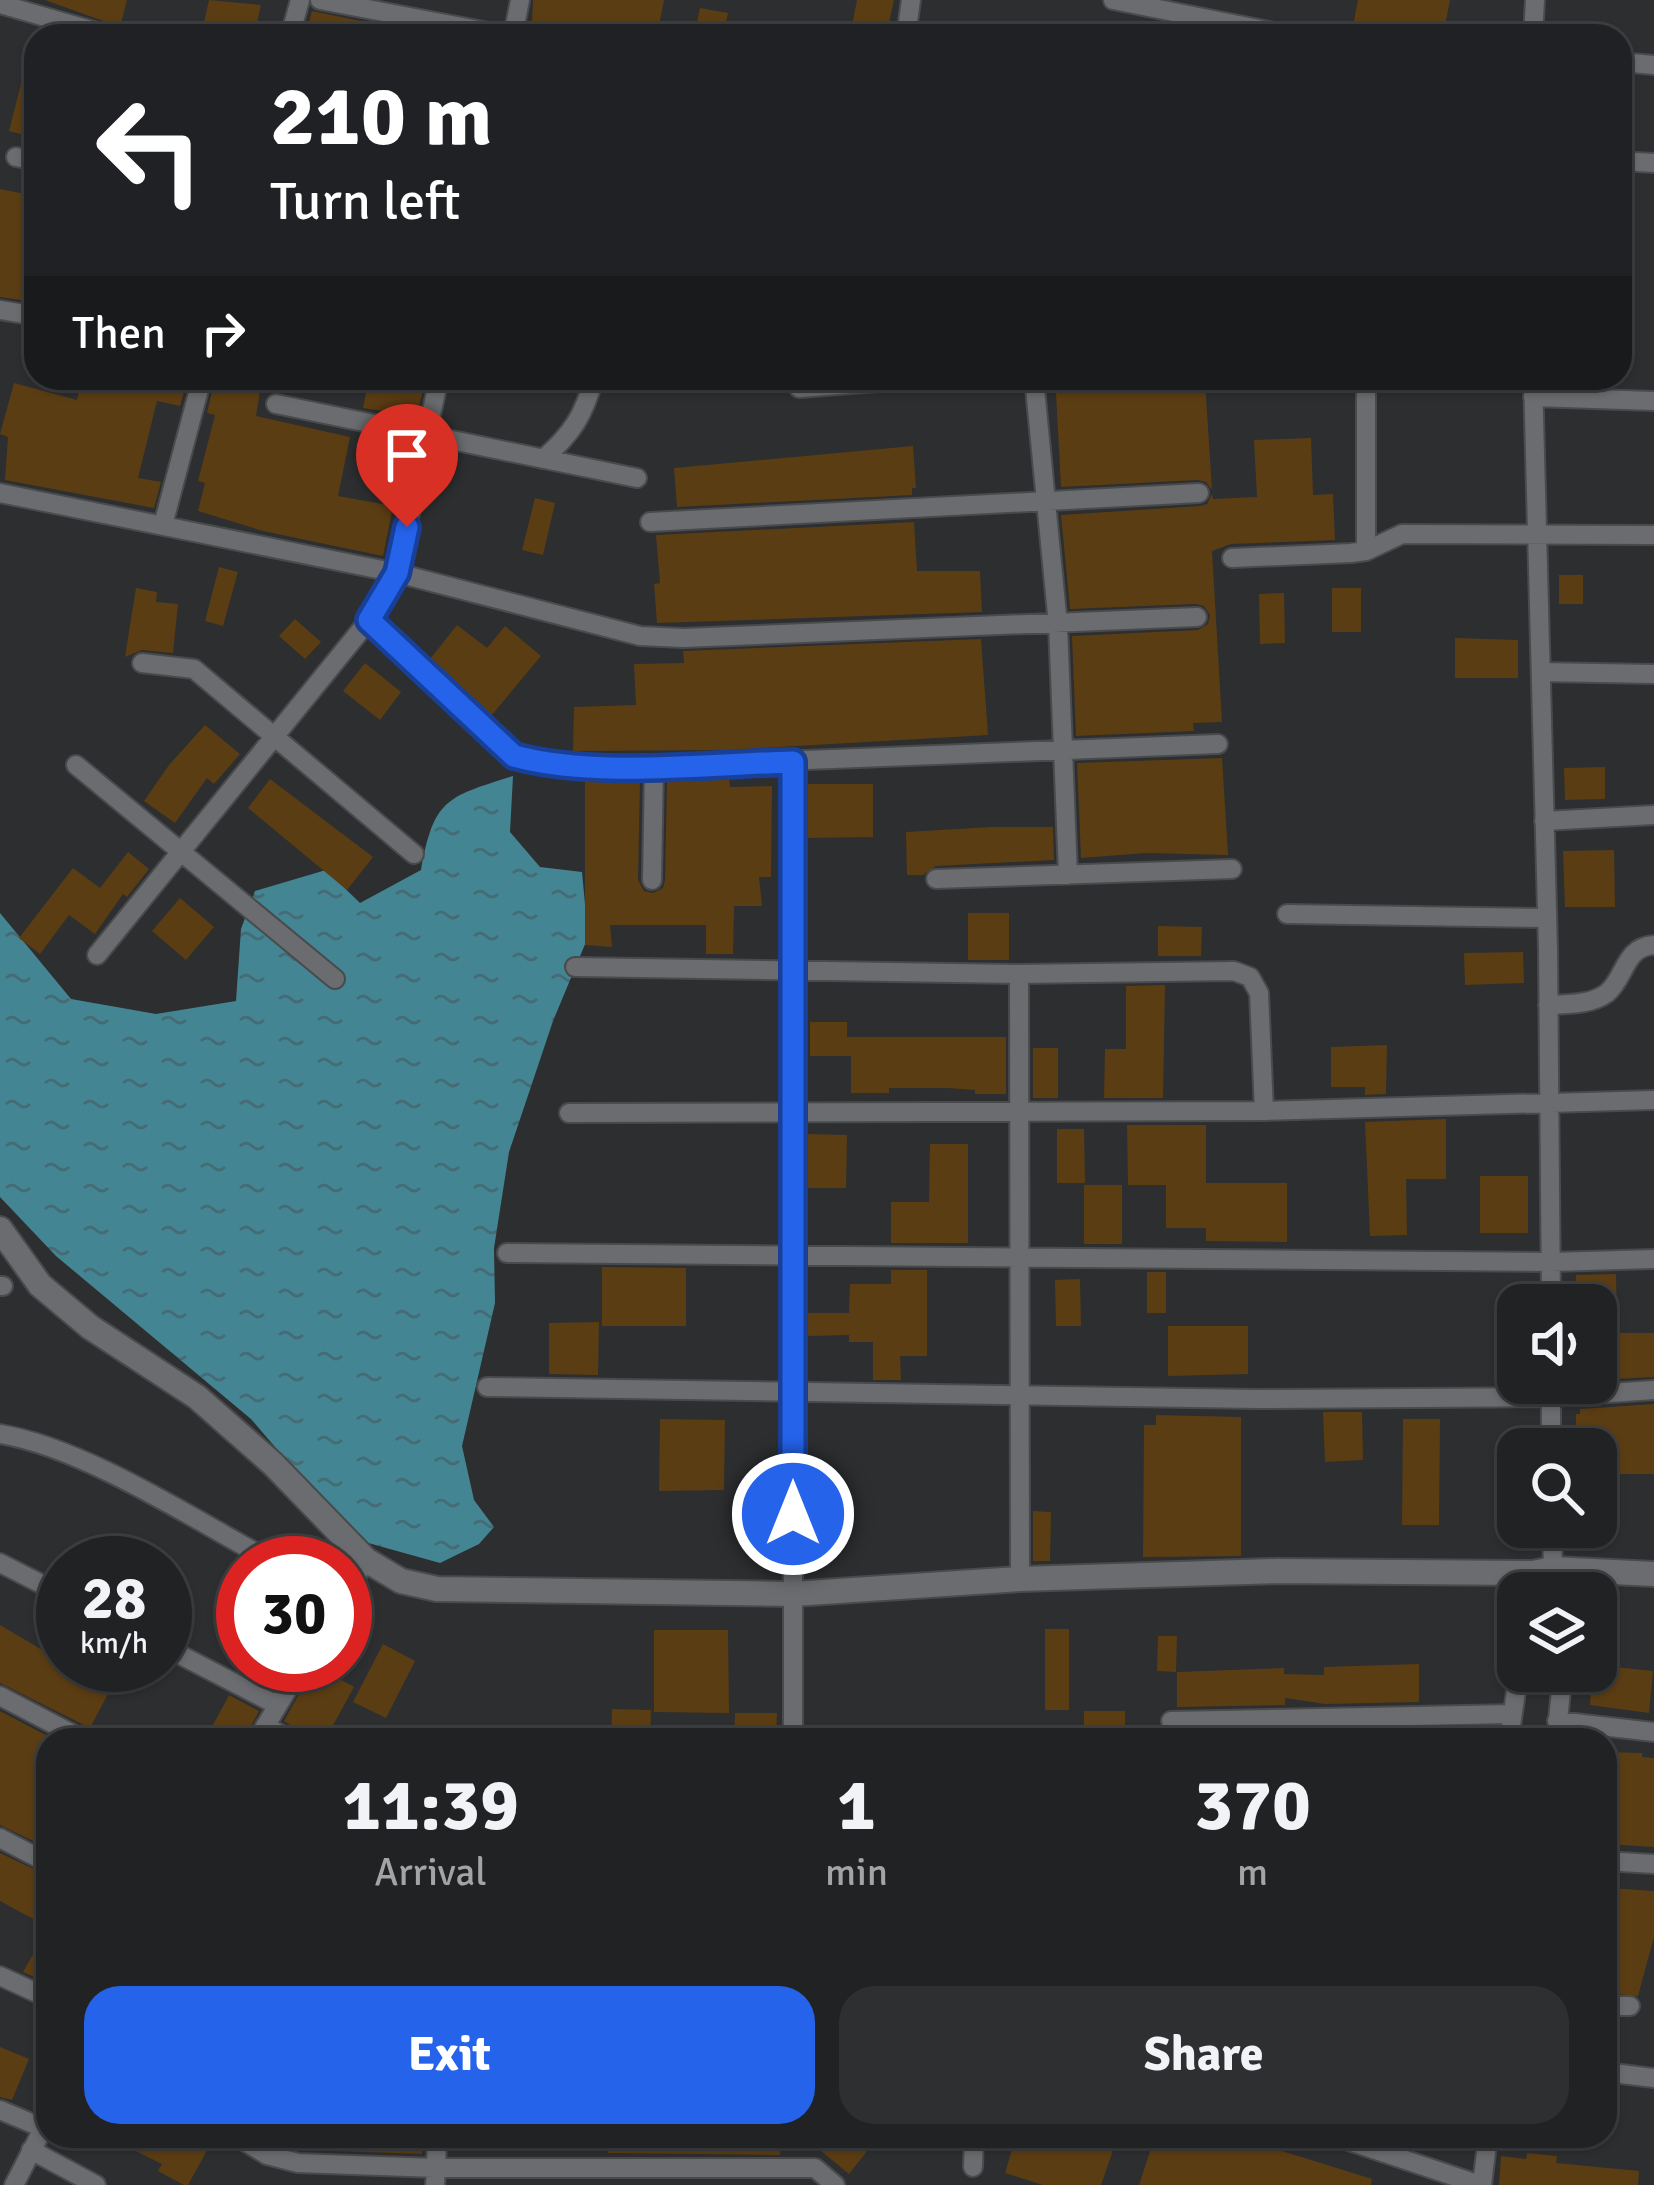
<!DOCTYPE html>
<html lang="en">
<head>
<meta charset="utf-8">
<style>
	:root { --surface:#212224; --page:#2d2f31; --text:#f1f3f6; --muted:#a2a4a6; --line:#3e3f41; --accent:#2563eb }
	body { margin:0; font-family:Signika,sans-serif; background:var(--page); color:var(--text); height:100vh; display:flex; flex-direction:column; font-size:45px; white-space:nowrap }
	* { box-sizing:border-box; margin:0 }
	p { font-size:39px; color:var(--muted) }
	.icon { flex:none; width:66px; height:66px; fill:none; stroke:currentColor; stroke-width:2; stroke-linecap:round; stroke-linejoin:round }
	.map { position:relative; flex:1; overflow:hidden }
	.side { position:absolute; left:36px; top:1728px; width:1581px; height:420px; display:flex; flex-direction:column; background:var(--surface); border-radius:36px; box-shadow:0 3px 9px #0004,0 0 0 3px var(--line) }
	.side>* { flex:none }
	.guide { position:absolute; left:24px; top:24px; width:1608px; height:366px; border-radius:36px; box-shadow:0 3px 9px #0004,0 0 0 3px var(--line); background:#202124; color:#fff; overflow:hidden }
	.fabs { position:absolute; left:1497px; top:1284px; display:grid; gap:24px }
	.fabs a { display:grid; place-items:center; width:120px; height:120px; border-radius:24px; background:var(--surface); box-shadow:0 3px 9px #0004,0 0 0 3px var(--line); font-size:60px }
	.speed { position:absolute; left:36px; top:1536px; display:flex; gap:24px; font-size:60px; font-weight:700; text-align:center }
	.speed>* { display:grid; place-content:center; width:156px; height:156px; border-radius:50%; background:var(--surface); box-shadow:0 3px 9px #0004,0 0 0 3px var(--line); line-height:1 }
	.speed small { font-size:30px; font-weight:400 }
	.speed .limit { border:18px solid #d22; background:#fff; color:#111 }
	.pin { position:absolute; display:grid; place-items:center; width:102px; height:102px; color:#fff; margin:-123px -51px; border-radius:50% 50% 50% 0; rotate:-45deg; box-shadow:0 0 12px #0007 }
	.pin .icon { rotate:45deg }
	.me { position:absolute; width:132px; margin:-66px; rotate:0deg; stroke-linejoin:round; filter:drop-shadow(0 0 9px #0008) }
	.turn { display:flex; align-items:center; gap:42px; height:252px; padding:0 48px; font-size:54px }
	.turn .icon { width:156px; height:156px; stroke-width:2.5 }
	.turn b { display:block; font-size:84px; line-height:102px }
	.then { display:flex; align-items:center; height:114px; padding:0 48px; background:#0003; gap:24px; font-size:45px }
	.eta { display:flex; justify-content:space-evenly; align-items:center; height:204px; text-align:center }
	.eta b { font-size:72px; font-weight:700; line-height:84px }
	.action { display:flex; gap:24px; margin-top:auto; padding:24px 48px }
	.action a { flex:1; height:138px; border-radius:36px; background:var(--accent); color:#fff; font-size:48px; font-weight:700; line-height:138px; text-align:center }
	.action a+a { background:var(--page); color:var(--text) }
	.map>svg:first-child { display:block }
</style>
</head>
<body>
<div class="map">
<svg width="1654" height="2185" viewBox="0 0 1654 2185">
	<defs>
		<pattern id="water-ripples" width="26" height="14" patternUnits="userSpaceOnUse" patternTransform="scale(3)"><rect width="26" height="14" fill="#448593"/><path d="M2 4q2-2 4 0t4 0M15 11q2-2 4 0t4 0" fill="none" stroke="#456c75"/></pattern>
	</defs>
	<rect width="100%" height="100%" fill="#2c2e30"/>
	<!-- water -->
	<path fill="url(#water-ripples)" d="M513 776 510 832 540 867 582 872 588 937 553 1021 509 1152 494 1248 495 1303 462 1446 474 1500 494 1527 479 1544 440 1563 354 1539 251 1419 56 1256 0 1197V913L71 999 156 1014 236 1001 241 929 255 891 326 870 360 903 421 870C434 799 446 797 513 776Z"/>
	<!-- building -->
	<path fill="#5b3d13" d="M45 0H127L120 27Z
		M209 0 261 5 254 36H201Z
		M533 0H664L657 36H593L532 24Z
		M857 0H894L886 36H850Z
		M1358 0H1450L1443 36H1351Z
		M700 8 728 13 723 36H694Z
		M312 11 404 30 403 36H306Z
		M29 52 36 53 33 137 9 131Z
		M0 189 36 196V302L0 297Z
		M82 378H188L180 406 157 401 138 478 161 482 154 508 5 480 8 437 0 434 14 383 77 400Z
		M215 378H262L256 416 350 437 338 496 393 506 383 556 263 531 198 511 205 483 198 481 215 415 207 413Z
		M369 378 425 380 417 416 363 408Z
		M1205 381 1212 490 1206 482 1198 480 1061 487 1056 393Z
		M1311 438 1313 495 1333 494 1335 540 1231 544 1212 551 1222 722 1193 723 1194 731 1076 736 1072 636 1198 630 1208 624 1210 615 1204 606 1196 604 1070 609 1061 515 1200 506 1207 504 1212 494 1213 499 1257 497 1254 440Z
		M913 446 916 488H912V495L677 507 674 468Z
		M535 498 555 503 543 555 522 550Z
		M914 522 917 571H980L982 612 657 623 654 584 660 583 656 535Z
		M219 567 238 572 223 626 205 621Z
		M1559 575H1583V604H1559Z
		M136 588 157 592 156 602 178 604 173 653 142 650 125 657Z
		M1332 588H1361V632H1332Z
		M1284 593 1285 643 1260 644 1259 594Z
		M295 619 321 642 305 659 279 636Z
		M457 625 487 648 505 626 541 656 491 716 430 659Z
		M1455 638 1518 640V678H1455Z
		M981 639 988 735 728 750 573 751 574 707 636 705 634 664 684 663 683 651Z
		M365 663 401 692 380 720 343 691Z
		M205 725 240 754 214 784 207 778 175 823 144 801 169 765Z
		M1222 758 1228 855 1146 853 1081 858 1077 763Z
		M1605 767V799L1565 800 1564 768Z
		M729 777 730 787 772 786 771 877H759L762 906H734L733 954H706V925H610L612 947 585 945V778L640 779 638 880 644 891 653 893 663 888 665 880 667 779Z
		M270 779 373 857 347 890 248 808Z
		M808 784H873V837L808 838Z
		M992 827H1053L1054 860 936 866 923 875H907L906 832Z
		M1614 850 1615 907H1565L1563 851Z
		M128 852 149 869 127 897 123 894 95 934 69 915 40 954 19 938 73 868 100 888Z
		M180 898 214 927 186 960 152 931Z
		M968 913H1009V960H968Z
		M1158 926 1202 927 1201 956H1158Z
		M1523 952 1524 983 1465 985 1464 953Z
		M1165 985 1163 1098H1104L1105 1049H1126V986Z
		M810 1022H847V1037H1006V1094H975V1090L947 1088H889V1093H851V1056H810Z
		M1387 1045 1386 1094 1365 1095V1087H1331V1047Z
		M1033 1048H1058V1098H1033Z
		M1446 1119V1179H1406L1407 1235 1370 1236 1365 1122Z
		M1127 1125H1206V1183H1287V1242L1206 1241V1228H1166V1185H1128Z
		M1057 1129H1084L1085 1183H1057Z
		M807 1134 847 1135 846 1188H807Z
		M930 1144H968V1243H891V1202H929Z
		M1480 1176H1528V1233H1480Z
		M1084 1185H1122V1244H1084Z
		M602 1267 686 1268V1326H602Z
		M891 1270H927V1356H900L901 1380H873V1342H849V1335L808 1336 807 1313H849L850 1284H891Z
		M1147 1272H1166V1313H1147Z
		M1616 1274 1617 1333H1654V1377L1596 1380V1305H1576V1275Z
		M1080 1279 1081 1326H1056L1055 1280Z
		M599 1322 598 1375 549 1374V1323Z
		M1168 1326H1248V1374L1168 1376Z
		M1654 1404V1474H1596V1449H1576V1414H1580V1409Z
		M1323 1412H1362L1363 1460 1325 1462Z
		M1156 1415 1241 1417V1556L1143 1557 1144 1425H1156Z
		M660 1419 725 1420 724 1490 659 1491Z
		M1403 1419H1440L1439 1525H1402Z
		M1033 1511 1051 1512 1050 1561H1033Z
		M0 1625 110 1690 90 1728 0 1683Z
		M1045 1629H1069V1710H1045Z
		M654 1630H728L729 1713 654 1712Z
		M1158 1636H1177L1176 1672 1157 1671Z
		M383 1644 415 1661 386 1718 353 1702Z
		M1419 1664V1702L1325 1704 1285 1698V1705L1177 1707V1672L1284 1668V1674L1324 1675V1667Z
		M245 1665H286L273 1688 241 1671Z
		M315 1665 354 1687 325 1740H313L284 1721Z
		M1596 1665 1653 1671 1649 1713 1590 1705 1592 1671H1596Z
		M229 1695 259 1711 244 1740H205Z
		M612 1709 651 1710 650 1740H611Z
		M0 1711 55 1740H48V1848L0 1825Z
		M1084 1711H1125V1740H1084Z
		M735 1713H777L776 1740H734Z
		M1605 1752 1642 1753V1757L1654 1758V1847L1605 1844Z
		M0 1853 48 1876V1927L0 1901Z
		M1610 1888 1654 1891V1937L1638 1996 1605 1993Z
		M48 1928V1983L23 1972Z
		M0 2047 29 2059 12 2100 0 2097Z
		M105 2136H194L210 2145 188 2185H184L158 2171 162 2164Z
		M333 2136H423L422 2154 333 2151Z
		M608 2136H781L780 2155 608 2153Z
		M833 2136H879L849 2174 821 2151Z
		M1016 2136H1118L1101 2185H1043L1005 2173Z
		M1155 2136H1234L1372 2179 1371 2185H1139Z
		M1527 2153 1557 2156 1556 2163 1639 2171 1638 2185H1499L1501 2156 1526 2159Z"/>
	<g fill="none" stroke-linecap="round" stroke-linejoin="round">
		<!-- minor casing -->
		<g stroke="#484a4c" stroke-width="22">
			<path id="minor" d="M320 0 509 36
				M1113 0 1294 36
				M0 4 111 36
				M290 36 300 0
				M513 36 520 0
				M906 36 911 0
				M1533 36 1535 0
				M1620 62 1654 65
				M16 157 36 161
				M1620 161 1654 163
				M0 310 36 316
				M1034 378 1058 625 1068 875
				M1366 378V551
				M1533 378 1548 949 1551 1305
				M799 388 930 378
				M1533 397 1654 401
				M276 404 637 478
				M543 459C572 434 584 415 594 378
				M0 493 397 573 640 636 683 638 1197 617
				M650 522 1199 493
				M163 525 202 378
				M1232 558 1351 553 1366 551 1402 534 1654 535
				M369 620 514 756 543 764 654 766 1218 744
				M142 663 194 669 414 854
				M1541 672 1654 674
				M793 762V1740
				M76 765 335 979
				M1544 821 1654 815
				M936 879 1232 869
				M652 880 654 766
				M1287 914 1545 918
				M97 955 369 620 397 573 439 378
				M575 967 1019 974 1234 971 1250 977 1259 993 1264 1111
				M1019 974 1020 1579
				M1548 1005C1567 1004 1591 1005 1607 993 1626 977 1624 947 1654 945
				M569 1113 1264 1111 1654 1100
				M507 1253 1551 1262 1654 1259
				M0 1286H3
				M1551 1383V1449
				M487 1387 1257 1399 1551 1397 1654 1390
				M0 1434C86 1448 196 1521 275 1563
				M1552 1527 1553 1569
				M0 1563 63 1595
				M345 1596 366 1560
				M165 1647 277 1705
				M0 1696 84 1740
				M1171 1721 1512 1714
				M1557 1721 1654 1732
				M265 1726 291 1740
				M257 1740 302 1665
				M1509 1740 1519 1671
				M1556 1740 1563 1671
				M0 1838 48 1863
				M1605 1861 1654 1864
				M0 1976 48 1998
				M1605 2006H1630
				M1605 2072 1654 2078
				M0 2110 43 2128
				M236 2136 267 2155 298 2163 436 2168 437 2136
				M1334 2136 1480 2185
				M31 2150 96 2185
				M973 2167 974 2136
				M14 2185 48 2119
				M435 2185 436 2168H815L835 2185
				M1482 2185 1488 2136"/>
		</g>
		<!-- tertiary casing -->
		<g stroke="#484a4c" stroke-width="28">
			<path id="tertiary" d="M0 1229 40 1285 90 1327 197 1397 273 1464 366 1560 401 1581 437 1589 793 1594 1020 1579 1276 1571 1533 1573 1553 1569 1654 1574"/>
		</g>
		<!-- minor -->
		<use href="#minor" stroke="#6a6c6f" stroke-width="18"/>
		<!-- tertiary -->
		<use href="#tertiary" stroke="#6a6c6f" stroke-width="24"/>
	</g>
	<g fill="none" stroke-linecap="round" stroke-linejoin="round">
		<!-- route casing -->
		<g stroke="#184099" stroke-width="30">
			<path id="route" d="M407 527 397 573 369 620 514 756C595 778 708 764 793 762V1514"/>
		</g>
		<!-- route -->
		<use href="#route" stroke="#2563eb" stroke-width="21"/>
	</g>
</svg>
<div class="fabs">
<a><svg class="icon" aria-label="sound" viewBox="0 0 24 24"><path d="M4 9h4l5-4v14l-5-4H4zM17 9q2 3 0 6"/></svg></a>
<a><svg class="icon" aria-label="search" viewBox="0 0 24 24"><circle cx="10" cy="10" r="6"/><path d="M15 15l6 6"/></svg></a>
<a><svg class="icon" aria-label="layers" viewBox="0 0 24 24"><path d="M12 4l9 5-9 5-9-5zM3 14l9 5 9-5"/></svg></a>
</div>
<div class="speed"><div>28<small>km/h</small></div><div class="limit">30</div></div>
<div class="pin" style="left:407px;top:527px;background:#d93025"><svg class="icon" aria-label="arrive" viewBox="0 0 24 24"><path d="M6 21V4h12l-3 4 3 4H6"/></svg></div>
<svg class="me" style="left:793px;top:1514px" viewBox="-20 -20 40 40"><circle r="17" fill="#2563eb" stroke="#fff" stroke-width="3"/><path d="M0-11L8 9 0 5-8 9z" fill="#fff"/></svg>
<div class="guide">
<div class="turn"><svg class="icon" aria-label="left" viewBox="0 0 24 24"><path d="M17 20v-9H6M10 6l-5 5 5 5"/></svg><div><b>210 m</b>Turn left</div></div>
<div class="then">Then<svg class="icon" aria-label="right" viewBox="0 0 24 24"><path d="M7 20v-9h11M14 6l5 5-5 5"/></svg></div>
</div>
<section class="side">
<div class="eta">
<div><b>11:39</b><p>Arrival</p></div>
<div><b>1</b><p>min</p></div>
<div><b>370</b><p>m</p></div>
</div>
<div class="action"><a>Exit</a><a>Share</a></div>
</section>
</div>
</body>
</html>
